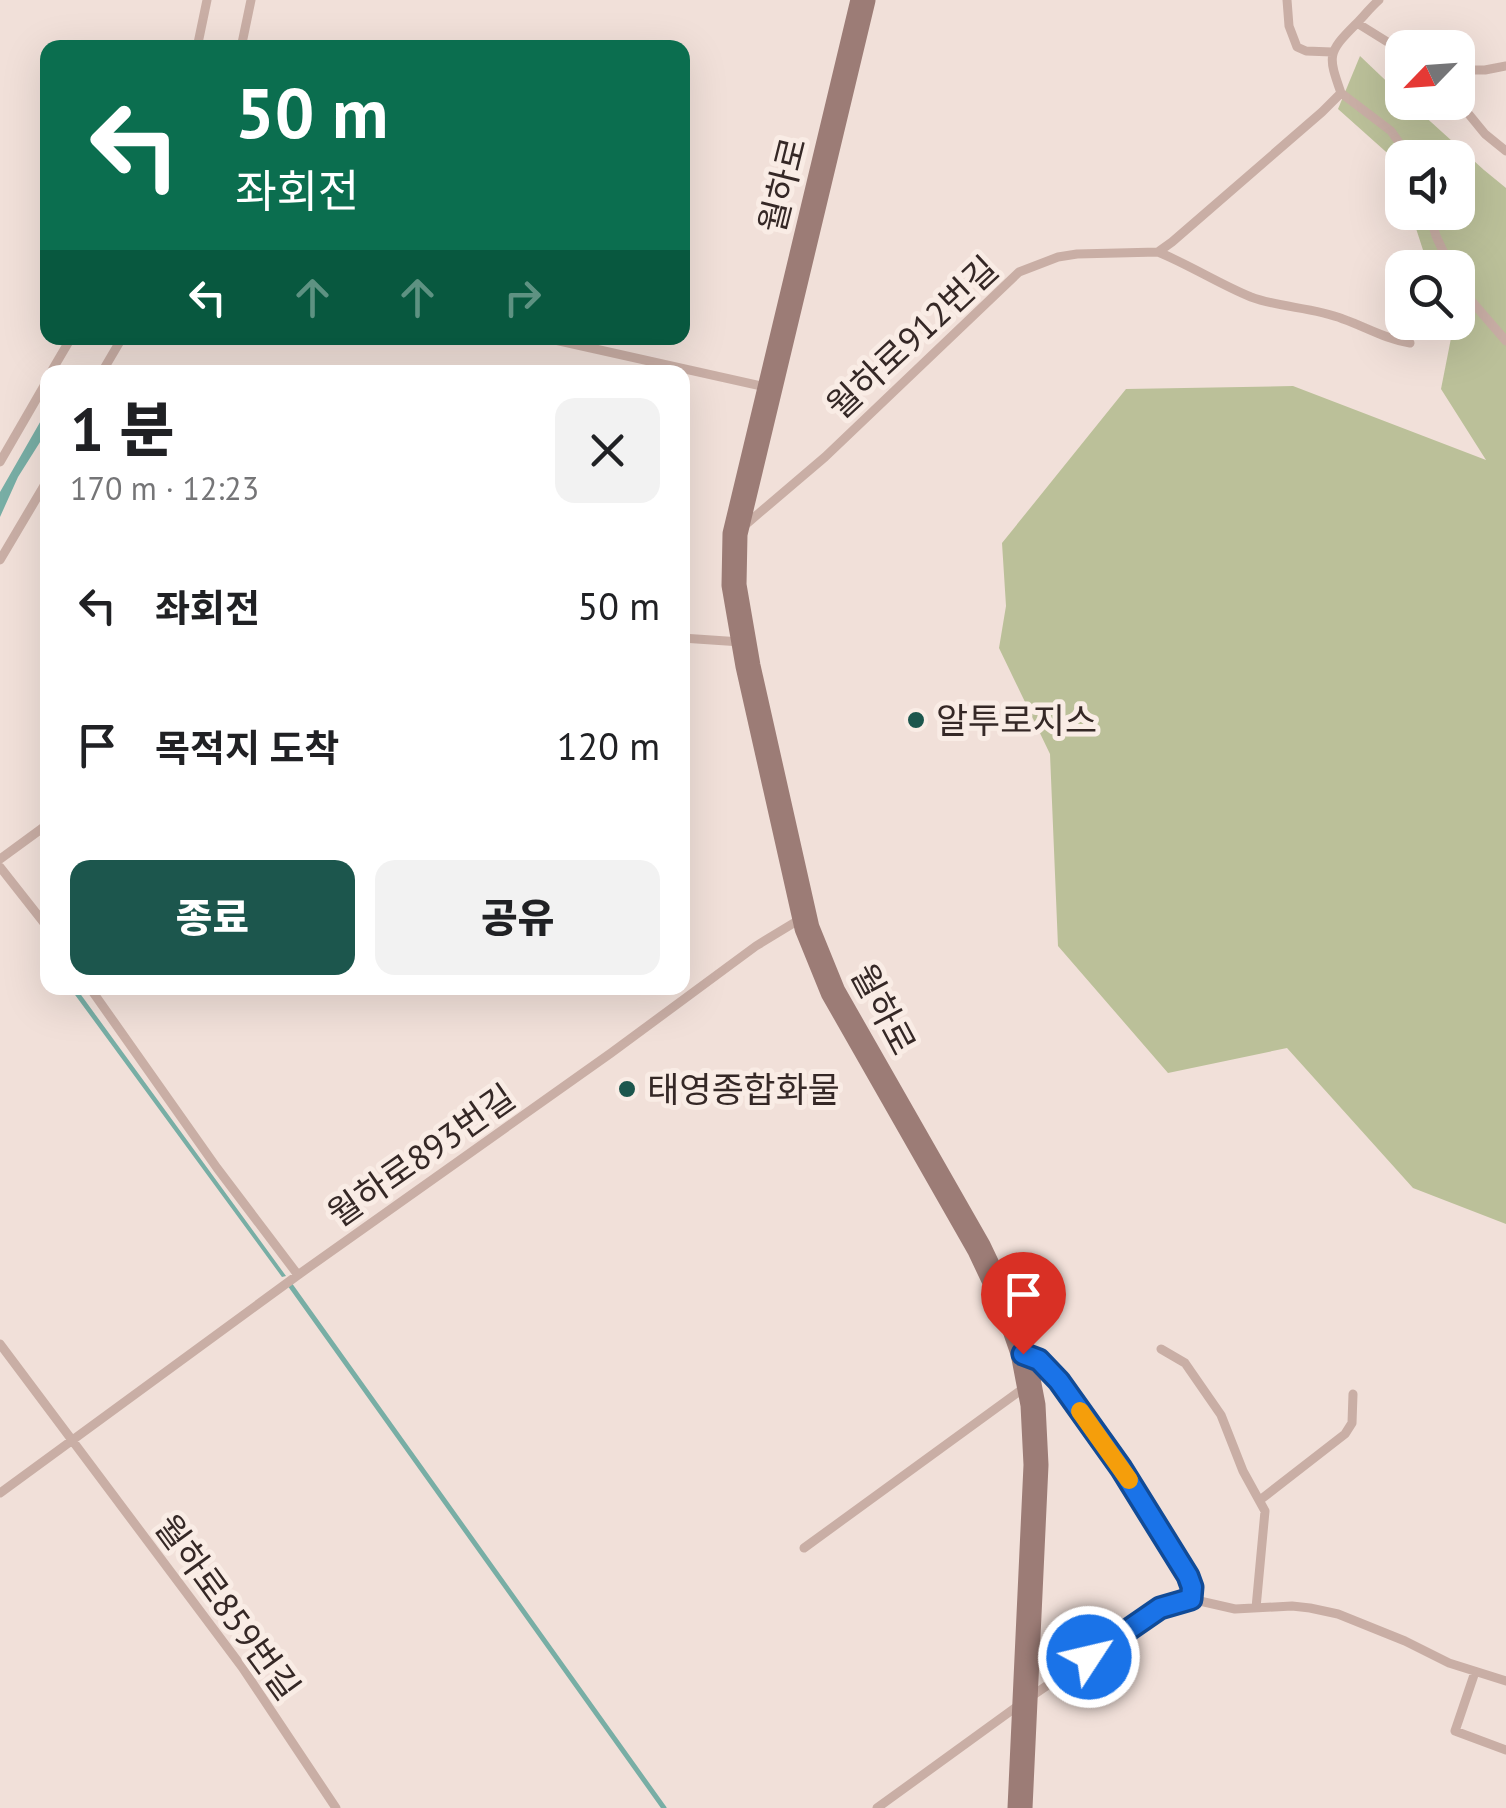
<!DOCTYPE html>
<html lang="ko">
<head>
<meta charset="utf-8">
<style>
	:root { --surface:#fff; --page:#f2f2f2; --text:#202124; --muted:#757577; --accent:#1c564d }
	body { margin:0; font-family:"PT Sans","Noto Sans KR",sans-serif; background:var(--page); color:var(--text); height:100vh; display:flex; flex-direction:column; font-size:38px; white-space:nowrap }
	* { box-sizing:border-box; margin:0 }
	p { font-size:32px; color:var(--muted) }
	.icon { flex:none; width:55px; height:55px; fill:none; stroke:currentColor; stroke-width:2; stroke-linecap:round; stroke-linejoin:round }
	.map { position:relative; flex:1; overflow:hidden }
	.panel { position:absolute; left:40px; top:365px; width:650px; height:630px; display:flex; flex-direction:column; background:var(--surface); border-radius:20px; box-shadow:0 10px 40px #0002 }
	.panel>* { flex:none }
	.banner { position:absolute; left:40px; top:40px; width:650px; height:305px; border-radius:20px; box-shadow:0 10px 40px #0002; background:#0b6e4f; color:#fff; overflow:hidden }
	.needle { width:65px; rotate:245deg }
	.buttons { position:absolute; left:1385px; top:30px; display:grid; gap:20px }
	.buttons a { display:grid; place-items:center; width:90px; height:90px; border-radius:20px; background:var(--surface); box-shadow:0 10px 40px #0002; font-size:50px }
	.pin { position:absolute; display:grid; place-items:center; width:85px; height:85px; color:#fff; margin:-102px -42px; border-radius:50% 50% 50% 0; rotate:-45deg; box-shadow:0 0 10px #0007 }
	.pin .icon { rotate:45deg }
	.me { position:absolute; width:110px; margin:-55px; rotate:55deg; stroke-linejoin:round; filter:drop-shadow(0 0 8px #0008) }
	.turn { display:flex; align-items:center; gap:35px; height:210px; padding:0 30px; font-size:45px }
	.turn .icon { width:130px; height:130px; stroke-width:2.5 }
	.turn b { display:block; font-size:70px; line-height:85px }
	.lanes { display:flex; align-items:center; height:95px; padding:0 30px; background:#0003; justify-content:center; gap:50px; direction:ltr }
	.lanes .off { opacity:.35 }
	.round { display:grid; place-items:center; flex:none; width:105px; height:105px; border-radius:20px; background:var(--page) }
	.head { display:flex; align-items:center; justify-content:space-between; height:170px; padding:0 30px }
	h1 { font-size:60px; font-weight:800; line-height:75px }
	.primary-button { display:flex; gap:20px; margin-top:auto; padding:20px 30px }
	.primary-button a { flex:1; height:115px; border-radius:20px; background:var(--accent); color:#fff; font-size:40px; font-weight:800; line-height:115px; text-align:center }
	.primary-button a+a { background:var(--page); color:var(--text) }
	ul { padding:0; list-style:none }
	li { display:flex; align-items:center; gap:30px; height:140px; padding:0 30px }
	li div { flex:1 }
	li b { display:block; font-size:38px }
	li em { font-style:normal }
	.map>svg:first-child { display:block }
</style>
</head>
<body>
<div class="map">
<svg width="1506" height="1808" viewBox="0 0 1506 1808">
	<rect width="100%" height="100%" fill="#f1e0d9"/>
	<!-- green -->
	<path fill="#bbc099" d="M1360 56 1402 96V102L1410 103 1484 170 1506 188V1224L1413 1188 1287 1048 1168 1073 1058 946 1050 754 999 648 1006 606 1002 543 1126 389 1293 386 1486 460 1441 389 1454 323 1458 322V268L1434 267 1423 250 1411 213 1458 212V158H1402V186L1394 159 1338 109Z"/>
	<!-- water -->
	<path fill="#78aea5" d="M47 410V431L18 477 0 517V492Z
		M70 988H76L286 1276 282 1277Z"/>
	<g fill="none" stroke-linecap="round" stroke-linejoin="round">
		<!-- stream -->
		<path stroke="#78aea5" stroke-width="5" d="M288 1282 664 1808"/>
		<!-- lane -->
		<path stroke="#c9aea5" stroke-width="9" d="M1287 0 1289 26 1297 47 1306 51 1332 52
			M1357 23 1402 51
			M197 48 207 0
			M241 48 251 0
			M1458 70H1485L1506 66
			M1341 93 1391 131 1410 158
			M1458 101 1485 134 1506 151
			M1429 212 1436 236 1451 268
			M1158 252C1190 265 1219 284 1251 297 1280 308 1313 307 1343 319 1366 327 1385 339 1410 343
			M1458 279 1468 297 1506 341
			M546 338 766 387
			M51 372 71 338
			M102 372 122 338
			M0 462 48 379
			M744 526 825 457 1019 272 1058 257 1077 254 1158 252 1172 242 1322 112 1341 93C1328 56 1327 53 1355 25 1363 17 1370 8 1379 0
			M0 560 48 479
			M682 638 741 642
			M0 859 48 824
			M0 867 48 928
			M90 988 217 1168 298 1275
			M0 1344 242 1667 336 1808
			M1161 1349 1185 1363 1221 1415 1243 1471 1265 1511 1256 1608
			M1029 1356 1039 1360 1059 1381 1121 1468 1189 1576 1192 1587 1191 1599
			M0 1493 298 1275 611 1053 756 946 802 918
			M1260 1500 1345 1434 1352 1423 1353 1394
			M804 1548 1028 1385
			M1475 1672 1455 1731 1506 1750
			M877 1808 1026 1700 1141 1621 1160 1608 1191 1599 1235 1609 1292 1606 1310 1608 1338 1614 1405 1641 1449 1663 1506 1681"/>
		<!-- secondary -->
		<path stroke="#9c7c76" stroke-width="25" d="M863 0 735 534 734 585 748 666 807 928 833 992 979 1248 1007 1307 1023 1353 1033 1405 1036 1465 1020 1808"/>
	</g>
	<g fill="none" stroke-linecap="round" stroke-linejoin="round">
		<!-- route casing -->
		<g stroke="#114b97" stroke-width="25">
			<path id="route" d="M1023 1354 1039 1360 1059 1381 1121 1468 1188 1576 1192 1587 1191 1599 1160 1608 1089 1657"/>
		</g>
		<!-- route -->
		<use href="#route" stroke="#1a73e8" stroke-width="18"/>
		<!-- slow -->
		<path stroke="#f59e0b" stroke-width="18" d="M1080 1411 1129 1480"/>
	</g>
	<!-- markers -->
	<g fill="#1c564d" stroke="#f9ece5" stroke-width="4">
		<circle cx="916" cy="720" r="10"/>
		<circle cx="627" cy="1089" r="10"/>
	</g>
	<g text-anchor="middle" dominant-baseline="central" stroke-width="10" stroke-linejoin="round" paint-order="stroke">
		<!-- street labels -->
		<g font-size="35" fill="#352826" stroke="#f9ece5">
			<text transform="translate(782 185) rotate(-76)">월하로</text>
			<text transform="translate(912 337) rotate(-43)">월하로912번길</text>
			<text transform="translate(884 1009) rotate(62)">월하로</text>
			<text transform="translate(421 1155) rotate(-35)">월하로893번길</text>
			<text transform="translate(228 1607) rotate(54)">월하로859번길</text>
		</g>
		<!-- poi labels -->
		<g font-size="35" fill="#352826" stroke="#f9ece5" text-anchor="start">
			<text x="936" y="720">알투로지스</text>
			<text x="647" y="1089">태영종합화물</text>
		</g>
	</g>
</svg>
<div class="buttons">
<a><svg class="needle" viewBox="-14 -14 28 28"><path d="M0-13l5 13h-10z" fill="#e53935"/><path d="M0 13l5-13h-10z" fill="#757577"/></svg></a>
<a><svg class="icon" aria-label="sound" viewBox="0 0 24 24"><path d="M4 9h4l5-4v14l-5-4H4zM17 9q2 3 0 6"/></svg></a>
<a><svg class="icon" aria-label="search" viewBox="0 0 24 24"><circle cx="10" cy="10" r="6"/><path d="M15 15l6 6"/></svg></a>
</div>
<div class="pin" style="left:1023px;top:1354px;background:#d93025"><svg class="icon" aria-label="arrive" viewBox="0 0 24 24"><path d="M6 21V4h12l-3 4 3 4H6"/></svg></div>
<svg class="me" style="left:1089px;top:1657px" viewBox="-20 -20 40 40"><circle r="17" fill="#1a73e8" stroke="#fff" stroke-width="3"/><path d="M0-11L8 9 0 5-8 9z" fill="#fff"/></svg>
<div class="banner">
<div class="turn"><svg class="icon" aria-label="left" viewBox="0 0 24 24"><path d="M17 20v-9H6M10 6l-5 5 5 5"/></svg><div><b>50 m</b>좌회전</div></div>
<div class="lanes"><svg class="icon" aria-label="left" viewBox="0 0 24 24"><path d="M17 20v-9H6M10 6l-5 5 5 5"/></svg><svg class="icon off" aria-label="ahead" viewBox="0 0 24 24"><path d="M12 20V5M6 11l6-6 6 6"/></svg><svg class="icon off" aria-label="ahead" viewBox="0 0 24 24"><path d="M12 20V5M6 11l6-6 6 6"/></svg><svg class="icon off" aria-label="right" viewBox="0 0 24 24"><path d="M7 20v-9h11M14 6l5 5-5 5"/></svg></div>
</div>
<section class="panel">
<div class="head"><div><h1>1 분</h1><p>170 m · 12:23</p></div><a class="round"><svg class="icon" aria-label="close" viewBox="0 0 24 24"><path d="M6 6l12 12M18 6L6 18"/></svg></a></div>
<ul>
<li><svg class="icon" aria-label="left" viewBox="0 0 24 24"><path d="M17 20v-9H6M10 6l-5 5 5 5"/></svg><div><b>좌회전</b></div><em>50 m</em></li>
<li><svg class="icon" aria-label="arrive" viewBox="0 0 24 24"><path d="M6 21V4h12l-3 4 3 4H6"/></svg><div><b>목적지 도착</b></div><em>120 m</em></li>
</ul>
<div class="primary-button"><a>종료</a><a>공유</a></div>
</section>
</div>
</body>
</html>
